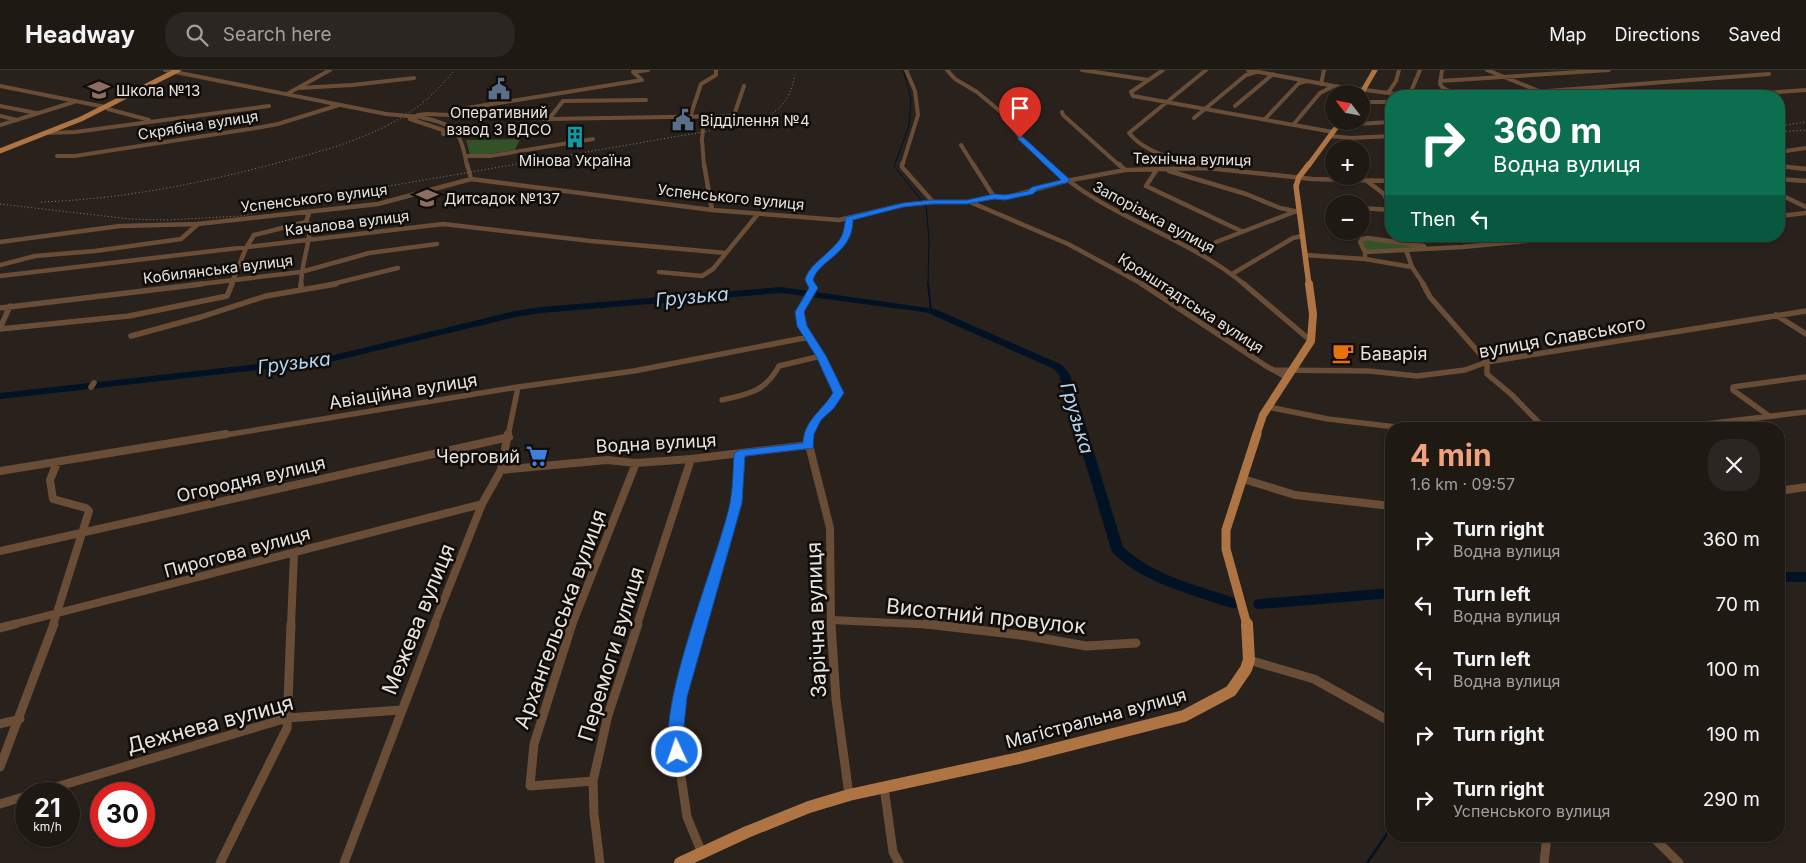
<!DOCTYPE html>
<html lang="en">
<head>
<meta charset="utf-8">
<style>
	:root { --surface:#1f1914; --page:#2c2622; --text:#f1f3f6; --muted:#a1a0a0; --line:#3c3834; --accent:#f1a17d }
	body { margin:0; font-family:Inter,sans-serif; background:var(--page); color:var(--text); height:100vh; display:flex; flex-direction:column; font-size:19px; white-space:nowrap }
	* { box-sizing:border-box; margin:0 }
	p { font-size:16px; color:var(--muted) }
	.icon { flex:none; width:28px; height:28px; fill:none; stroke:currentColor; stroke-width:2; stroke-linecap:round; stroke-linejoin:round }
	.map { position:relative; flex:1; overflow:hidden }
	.panel { position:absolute; left:1385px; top:352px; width:400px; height:420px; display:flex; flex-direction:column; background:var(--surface); border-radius:20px; box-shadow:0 1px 4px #0004,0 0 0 1px var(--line) }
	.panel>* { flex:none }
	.banner { position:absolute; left:1385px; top:20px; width:400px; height:152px; border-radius:20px; box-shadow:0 1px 4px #0004,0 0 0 1px var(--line); background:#0b6e4f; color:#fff; overflow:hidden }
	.needle { width:32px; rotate:302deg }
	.controls { position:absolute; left:1325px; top:15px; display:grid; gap:10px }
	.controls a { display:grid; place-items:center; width:45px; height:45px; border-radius:50%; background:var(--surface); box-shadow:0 1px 4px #0004,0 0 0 1px var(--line); font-size:25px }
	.speed { position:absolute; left:15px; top:712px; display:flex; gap:10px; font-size:25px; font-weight:700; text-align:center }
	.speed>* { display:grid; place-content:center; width:65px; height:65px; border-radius:50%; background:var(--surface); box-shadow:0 1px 4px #0004,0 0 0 1px var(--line); line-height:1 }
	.speed small { font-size:12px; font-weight:400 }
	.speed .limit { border:8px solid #d22; background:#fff; color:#111 }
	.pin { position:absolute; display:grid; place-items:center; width:42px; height:42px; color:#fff; margin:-51px -21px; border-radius:50% 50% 50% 0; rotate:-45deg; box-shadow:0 0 5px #0007 }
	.pin .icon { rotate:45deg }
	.me { position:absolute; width:55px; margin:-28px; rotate:357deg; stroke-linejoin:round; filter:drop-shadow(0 0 4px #0008) }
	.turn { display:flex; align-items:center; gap:18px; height:105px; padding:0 25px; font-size:22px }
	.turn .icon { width:65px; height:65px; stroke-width:2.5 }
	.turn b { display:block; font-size:35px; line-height:42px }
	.then { display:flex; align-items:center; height:48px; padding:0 25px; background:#0003; gap:10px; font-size:19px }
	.round { display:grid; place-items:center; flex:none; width:52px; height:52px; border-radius:20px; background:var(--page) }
	.head { display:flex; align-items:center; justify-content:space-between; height:85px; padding:0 25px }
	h1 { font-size:30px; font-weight:700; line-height:38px; color:var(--accent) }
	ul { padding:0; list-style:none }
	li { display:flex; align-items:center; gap:15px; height:65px; padding:0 25px }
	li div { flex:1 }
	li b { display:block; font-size:19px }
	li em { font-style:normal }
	header { display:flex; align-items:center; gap:30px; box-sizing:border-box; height:70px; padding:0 25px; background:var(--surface); border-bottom:1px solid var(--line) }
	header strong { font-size:24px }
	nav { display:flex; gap:28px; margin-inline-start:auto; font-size:18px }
	.search { width:350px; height:45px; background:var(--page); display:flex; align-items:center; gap:12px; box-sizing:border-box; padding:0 18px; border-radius:20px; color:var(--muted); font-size:19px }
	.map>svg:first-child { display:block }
</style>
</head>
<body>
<header>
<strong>Headway</strong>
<div class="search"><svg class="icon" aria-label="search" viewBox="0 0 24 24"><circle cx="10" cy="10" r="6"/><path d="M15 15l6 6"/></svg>Search here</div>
<nav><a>Map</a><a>Directions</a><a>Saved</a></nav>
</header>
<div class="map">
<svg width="1806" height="793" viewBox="0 0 1806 793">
	<rect width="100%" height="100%" fill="#29211b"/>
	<!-- green -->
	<path fill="#335228" d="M520 69 515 80 488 84 470 85 466 70Z
		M1368 169 1426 177 1366 181 1362 173 1364 170Z"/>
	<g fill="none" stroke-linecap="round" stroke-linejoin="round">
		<!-- stream-far2 -->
		<path stroke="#001224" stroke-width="1" d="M901 0 904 3 911 28 909 56 894 96 926 136 929 169 928 215"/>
		<!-- stream-far1 -->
		<path stroke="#001224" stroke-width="2" d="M928 214 931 241"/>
		<!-- stream -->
		<path stroke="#001224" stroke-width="2.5" d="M1367 793 1391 758"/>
		<!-- river -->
		<path fill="#001224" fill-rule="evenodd" d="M781 217 935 239 1062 295 1070 305 1123 477C1154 506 1199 516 1238 529L1240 533 1238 537 1233 538 1228 537C1188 523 1143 513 1112 482L1059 305 1054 299 928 243 916 241 781 223 541 243 515 247 330 292 0 329V323L330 286 515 241 541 237Z
			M1779 502H1806V512H1779Z
			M1391 518V528L1260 539 1255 538 1253 534 1255 530 1260 529Z"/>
		<!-- minor-far4 -->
		<path stroke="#694d36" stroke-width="4" d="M165 0 386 44
			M947 0 955 9 977 22 1001 42 1021 68 1050 96
			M1082 0 1149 10
			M1163 0 1131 22 1133 26 1333 62
			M1248 0 1334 16 1412 26
			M1442 0 1440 14 1443 18 1460 26
			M1487 0 1551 26
			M1440 11 1609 0
			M1321 14 1324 0
			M0 16 105 37
			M300 18 352 15 414 8
			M1388 23 1396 11 1399 0
			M287 24 330 0
			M1409 26 1420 0
			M1483 26 1769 4
			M1724 26 1806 20
			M1361 32H1391
			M0 36 36 43
			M1235 36 1273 4
			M108 39 149 50
			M461 39 642 10 633 2 648 0
			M1062 42 1063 45 1120 96
			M0 46 17 50
			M690 47 701 14 716 5V0
			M423 48C457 54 461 64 467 96
			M1194 48 1246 5 1256 2
			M549 49 563 31 646 30
			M1264 50 1299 13 1307 11
			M0 55 74 32
			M1293 55 1320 23 1334 16
			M1338 55 1391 52
			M458 62 443 64V60L410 49 418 45 427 44 549 49 727 46 734 45 744 16
			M47 63 75 62 269 36
			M1330 66 1351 68 1391 66
			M961 75 974 96
			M1779 82 1806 78
			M57 86H75L262 57 278 54 339 35
			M467 86H490L593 69
			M704 96 702 70 704 47
			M902 96 918 45 915 21 906 0
			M1190 96C1170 87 1143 81 1129 63L1206 0"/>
		<!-- minor-far3 -->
		<path stroke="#694d36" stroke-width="4.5" d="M467 94 471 109
			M704 94 712 140
			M902 94V97L933 132
			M973 94 994 127
			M1049 94C1105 148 1186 165 1245 215
			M1119 94 1125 100
			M1187 94 1194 97
			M1779 96 1806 99
			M1157 99 1146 116 1241 161
			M1169 101 1246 124 1280 138 1299 142
			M1779 109 1806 111
			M1367 111 1384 124 1391 139
			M1779 124 1806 137
			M970 132 1068 174 1144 215
			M1361 138 1391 140
			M1779 146 1806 143
			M0 172 120 156 198 154 378 134 471 109 712 140 839 150 903 135 933 132H967L994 127 1005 128 1066 111 1125 100 1207 98 1312 109 1391 111
			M1216 172 1294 142
			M1406 180 1412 197
			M1365 182 1360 172 1362 169 1368 168 1424 176
			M1305 185 1365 189 1412 197 1424 215
			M1365 189V182L1462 177 1581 166
			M0 195 35 186 95 181 181 169 198 154
			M659 202 702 206 713 199 758 144
			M1232 204 1293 168 1302 166
			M0 206 443 154 591 171 726 183
			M192 215 301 202 369 183 437 174
			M231 215 246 178 254 165 306 152 309 143
			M301 215C301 194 310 175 310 154L306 152
			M328 215 398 198
			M812 215 809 210C821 184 848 181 849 148"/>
		<!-- minor-far2 -->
		<path stroke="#694d36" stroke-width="5.5" d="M301 214V220
			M1142 214 1266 296 1288 308
			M1244 214 1311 271
			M1423 214 1430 227 1487 292V304L1512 325 1545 359
			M0 238 202 214
			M1776 245 1806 264
			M0 258 10 236
			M0 259 129 246 227 226 232 214
			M131 266 201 247 266 226 336 214
			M1274 300 1369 301 1417 306 1465 300 1487 292 1806 241
			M91 317 94 313
			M722 330C749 324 765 322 779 296L821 286
			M1268 337 1328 349 1413 359
			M1769 346 1733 320V317L1806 307
			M1664 359 1806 342
			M219 366 518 317 634 301 809 267
			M508 366 518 317
			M810 366 815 353 838 323 821 286 802 256 800 242 814 218 811 214"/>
		<!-- minor-far1 -->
		<path stroke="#694d36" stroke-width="8" d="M810 364 809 375 830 458 831 555
			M501 400 607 390 636 393 691 389 809 375
			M0 401 226 364
			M1243 409 1295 425 1391 436
			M1779 421 1806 417
			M0 481 509 367
			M831 550 939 555
			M11 555 482 434
			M53 555 89 441 86 438 53 429 50 410 57 393
			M291 555 294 483
			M434 555 482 434 501 400 508 364
			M572 555 636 393
			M637 555 691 389
			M700 555 736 433 740 383"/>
		<!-- minor -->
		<path stroke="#694d36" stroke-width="9" d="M572 554 534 674 530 716 593 711
			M701 554 679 627 675 665 687 747 702 783
			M831 554 836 629 849 725
			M926 554 1028 566 1086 576 1136 573
			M0 558 16 554
			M1249 590 1314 609 1391 652
			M0 654 20 649
			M0 697 54 554
			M884 717 893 782 899 793
			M33 724 287 648 401 640
			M0 734 26 726
			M1652 766 1679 793
			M220 793 287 658 291 554
			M344 793 435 554
			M600 793 594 744 593 711 608 645 638 554
			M1544 793 1547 766"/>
		<!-- major-far4 -->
		<path stroke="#af7443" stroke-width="5" d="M1361 24 1375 0
			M0 81 81 49 178 0
			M1308 96 1341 51"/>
		<!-- major-far3 -->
		<path stroke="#af7443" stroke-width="5.5" d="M1309 94 1299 107 1296 116 1309 215"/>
		<!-- major-far2 -->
		<path stroke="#af7443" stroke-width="8" d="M1256 366 1263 345 1311 271 1313 244 1309 214"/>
		<!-- major-far1 -->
		<path stroke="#af7443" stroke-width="9" d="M1247 555 1226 479V460L1257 364"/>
		<!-- major -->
		<path stroke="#af7443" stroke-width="12" d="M680 793 747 762 809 737 849 725 1019 688 1184 646 1231 621 1246 599 1249 590 1247 554"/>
		<!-- rail -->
		<path stroke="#857e79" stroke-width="1" stroke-dasharray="1 2.5" stroke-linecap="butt" d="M1779 56 1806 52
			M1779 62 1806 60
			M41 132C122 129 199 114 277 93 323 81 374 68 414 39 430 29 442 14 455 0
			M0 134 130 149 166 150 241 146 378 118 749 54C778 43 788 36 795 5"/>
		<!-- minor-bridge -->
		<path stroke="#694d36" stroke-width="4" d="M386 44 420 47"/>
	</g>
	<!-- route -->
	<path fill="#1a73e8" stroke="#114b97" d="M1018 67H1023L1069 109V112L1037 120 1033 124 1005 130 994 129 967 134H932L903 137 853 150C853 184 818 190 813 210L818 218 804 242 807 256 826 286 844 323 834 338 821 350 814 364 813 378 745 386 742 433 687 627 683 665 685 682 683 686 677 688 672 686C652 645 720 484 730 433 733 417 733 400 734 383L740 380 803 373C804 350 822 341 833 323L816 286 797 256 795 242 809 218 805 210C808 195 831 183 840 169 845 161 844 155 846 147L903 133 932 130H967L994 124 1005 125 1028 121 1032 117 1061 110 1018 69Z"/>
	<!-- icons -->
	<defs>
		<g id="civic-bare" transform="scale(1.725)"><path d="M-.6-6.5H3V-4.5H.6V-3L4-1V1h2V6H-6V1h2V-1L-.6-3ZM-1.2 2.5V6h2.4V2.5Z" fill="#5c6f8a" stroke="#0f0c09" stroke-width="2.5" paint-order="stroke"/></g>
		<g id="school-bare" transform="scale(1.725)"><path d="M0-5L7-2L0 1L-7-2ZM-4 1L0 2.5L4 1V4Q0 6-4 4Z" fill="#8d6e63" stroke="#0f0c09" stroke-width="2.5" paint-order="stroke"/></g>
		<g id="building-bare" transform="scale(1.725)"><path d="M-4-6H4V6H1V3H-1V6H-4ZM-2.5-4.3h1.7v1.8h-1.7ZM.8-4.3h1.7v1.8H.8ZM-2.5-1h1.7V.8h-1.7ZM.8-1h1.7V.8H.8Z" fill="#0f9aa8" stroke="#0f0c09" stroke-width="2.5" paint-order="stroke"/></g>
		<g id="cafe-bare" transform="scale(1.725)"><path d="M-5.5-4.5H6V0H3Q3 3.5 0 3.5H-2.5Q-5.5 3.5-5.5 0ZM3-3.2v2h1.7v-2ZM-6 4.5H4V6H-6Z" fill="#e8710a" stroke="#0f0c09" stroke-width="2.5" paint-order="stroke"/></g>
		<g id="supermarket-bare" transform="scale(1.725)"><path d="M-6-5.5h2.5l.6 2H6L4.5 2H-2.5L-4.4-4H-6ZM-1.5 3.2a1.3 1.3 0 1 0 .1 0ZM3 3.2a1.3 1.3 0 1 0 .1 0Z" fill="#3f7fe0" stroke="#0f0c09" stroke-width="2.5" paint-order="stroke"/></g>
	</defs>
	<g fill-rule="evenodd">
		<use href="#civic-bare" x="499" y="19"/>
		<use href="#school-bare" x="99" y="20"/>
		<use href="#civic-bare" x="683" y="50"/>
		<use href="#building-bare" x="575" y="67"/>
		<use href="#school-bare" x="427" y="128"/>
		<use href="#cafe-bare" x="1343" y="283"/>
		<use href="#supermarket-bare" x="537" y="386"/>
	</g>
	<g text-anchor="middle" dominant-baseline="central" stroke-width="5" stroke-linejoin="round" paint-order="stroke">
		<!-- far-poi labels -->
		<g font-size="15" fill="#e8e3df" stroke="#0f0c09" text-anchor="start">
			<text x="116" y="20">Школа №13</text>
			<text x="499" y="42" text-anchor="middle">Оперативний<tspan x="499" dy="17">взвод 3 ВДСО</tspan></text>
			<text x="700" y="50">Відділення №4</text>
			<text x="575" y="90" text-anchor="middle">Мінова Україна</text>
			<text x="444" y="128">Дитсадок №137</text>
		</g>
		<!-- far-street labels -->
		<g font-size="15" fill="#e8e3df" stroke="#0f0c09">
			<text transform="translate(198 55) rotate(-9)">Скрябіна вулиця</text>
			<text transform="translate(1192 89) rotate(1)">Технічна вулиця</text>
			<text transform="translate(731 127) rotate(6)">Успенського вулиця</text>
			<text transform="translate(314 128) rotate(-7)">Успенського вулиця</text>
			<text transform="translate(1154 147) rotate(28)">Запорізька вулиця</text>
			<text transform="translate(347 153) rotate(-7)">Качалова вулиця</text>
			<text transform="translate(218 199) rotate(-7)">Кобилянська вулиця</text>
			<text transform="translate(1191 233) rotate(33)">Кронштадтська вулиця</text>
		</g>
		<!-- street labels -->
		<g font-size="18" fill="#e8e3df" stroke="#0f0c09">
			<text transform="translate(1562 267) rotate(-10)">вулиця Славського</text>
			<text transform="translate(403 321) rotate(-9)">Авіаційна вулиця</text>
			<text transform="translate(656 373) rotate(-3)">Водна вулиця</text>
			<text transform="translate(251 409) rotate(-13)">Огородня вулиця</text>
			<text transform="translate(237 482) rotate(-15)">Пирогова вулиця</text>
			<text transform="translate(1096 648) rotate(-15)">Магістральна вулиця</text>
		</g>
		<!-- poi labels -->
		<g font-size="18" fill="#e8e3df" stroke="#0f0c09" text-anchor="start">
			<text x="1360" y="283">Баварія</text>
			<text x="520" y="386" text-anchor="end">Черговий</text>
		</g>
		<!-- water labels -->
		<g font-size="19" font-style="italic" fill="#b2d4f5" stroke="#0f0c09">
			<text transform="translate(692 227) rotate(-5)">Грузька</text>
			<text transform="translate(294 293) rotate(-7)">Грузька</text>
			<text transform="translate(1077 348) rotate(73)">Грузька</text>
		</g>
		<!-- near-street labels -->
		<g font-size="21" fill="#e8e3df" stroke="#0f0c09">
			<text transform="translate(986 546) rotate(6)">Висотний провулок</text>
			<text transform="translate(418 549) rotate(-68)">Межева вулиця</text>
			<text transform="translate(560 549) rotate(-70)">Архангельська вулиця</text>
			<text transform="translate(816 550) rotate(-92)">Зарічна вулиця</text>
			<text transform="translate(611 584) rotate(-73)">Перемоги вулиця</text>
			<text transform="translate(210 654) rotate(-15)">Дежнева вулиця</text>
		</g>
	</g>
</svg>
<div class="controls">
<a><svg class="needle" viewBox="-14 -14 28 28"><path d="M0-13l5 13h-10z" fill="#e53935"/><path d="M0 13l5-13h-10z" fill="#a1a0a0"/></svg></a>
<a>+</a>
<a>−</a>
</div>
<div class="speed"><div>21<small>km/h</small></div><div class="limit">30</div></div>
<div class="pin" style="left:1020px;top:68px;background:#d93025"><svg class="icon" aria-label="arrive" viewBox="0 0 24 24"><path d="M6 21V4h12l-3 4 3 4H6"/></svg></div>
<svg class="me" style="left:677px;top:682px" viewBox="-20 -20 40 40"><circle r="17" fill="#1a73e8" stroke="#fff" stroke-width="3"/><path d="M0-11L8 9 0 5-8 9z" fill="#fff"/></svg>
<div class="banner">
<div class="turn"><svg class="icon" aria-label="right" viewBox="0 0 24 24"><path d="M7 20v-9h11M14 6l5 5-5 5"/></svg><div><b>360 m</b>Водна вулиця</div></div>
<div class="then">Then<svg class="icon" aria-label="left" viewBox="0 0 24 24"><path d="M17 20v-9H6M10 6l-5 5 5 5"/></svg></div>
</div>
<section class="panel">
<div class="head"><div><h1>4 min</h1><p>1.6 km · 09:57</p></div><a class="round"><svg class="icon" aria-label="close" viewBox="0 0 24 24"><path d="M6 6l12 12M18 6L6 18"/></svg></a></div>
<ul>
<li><svg class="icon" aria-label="right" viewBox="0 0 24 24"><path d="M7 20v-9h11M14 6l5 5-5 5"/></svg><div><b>Turn right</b><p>Водна вулиця</p></div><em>360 m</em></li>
<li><svg class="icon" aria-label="left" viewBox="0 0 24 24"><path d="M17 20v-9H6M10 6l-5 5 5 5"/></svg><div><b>Turn left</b><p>Водна вулиця</p></div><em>70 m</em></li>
<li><svg class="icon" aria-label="left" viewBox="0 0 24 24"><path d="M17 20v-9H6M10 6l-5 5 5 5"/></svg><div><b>Turn left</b><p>Водна вулиця</p></div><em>100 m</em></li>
<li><svg class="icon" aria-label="right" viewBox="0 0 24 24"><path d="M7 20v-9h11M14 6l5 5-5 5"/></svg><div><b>Turn right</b></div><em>190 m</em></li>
<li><svg class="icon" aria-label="right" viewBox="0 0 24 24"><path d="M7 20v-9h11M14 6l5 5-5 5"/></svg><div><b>Turn right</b><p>Успенського вулиця</p></div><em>290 m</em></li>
</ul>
</section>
</div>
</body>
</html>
